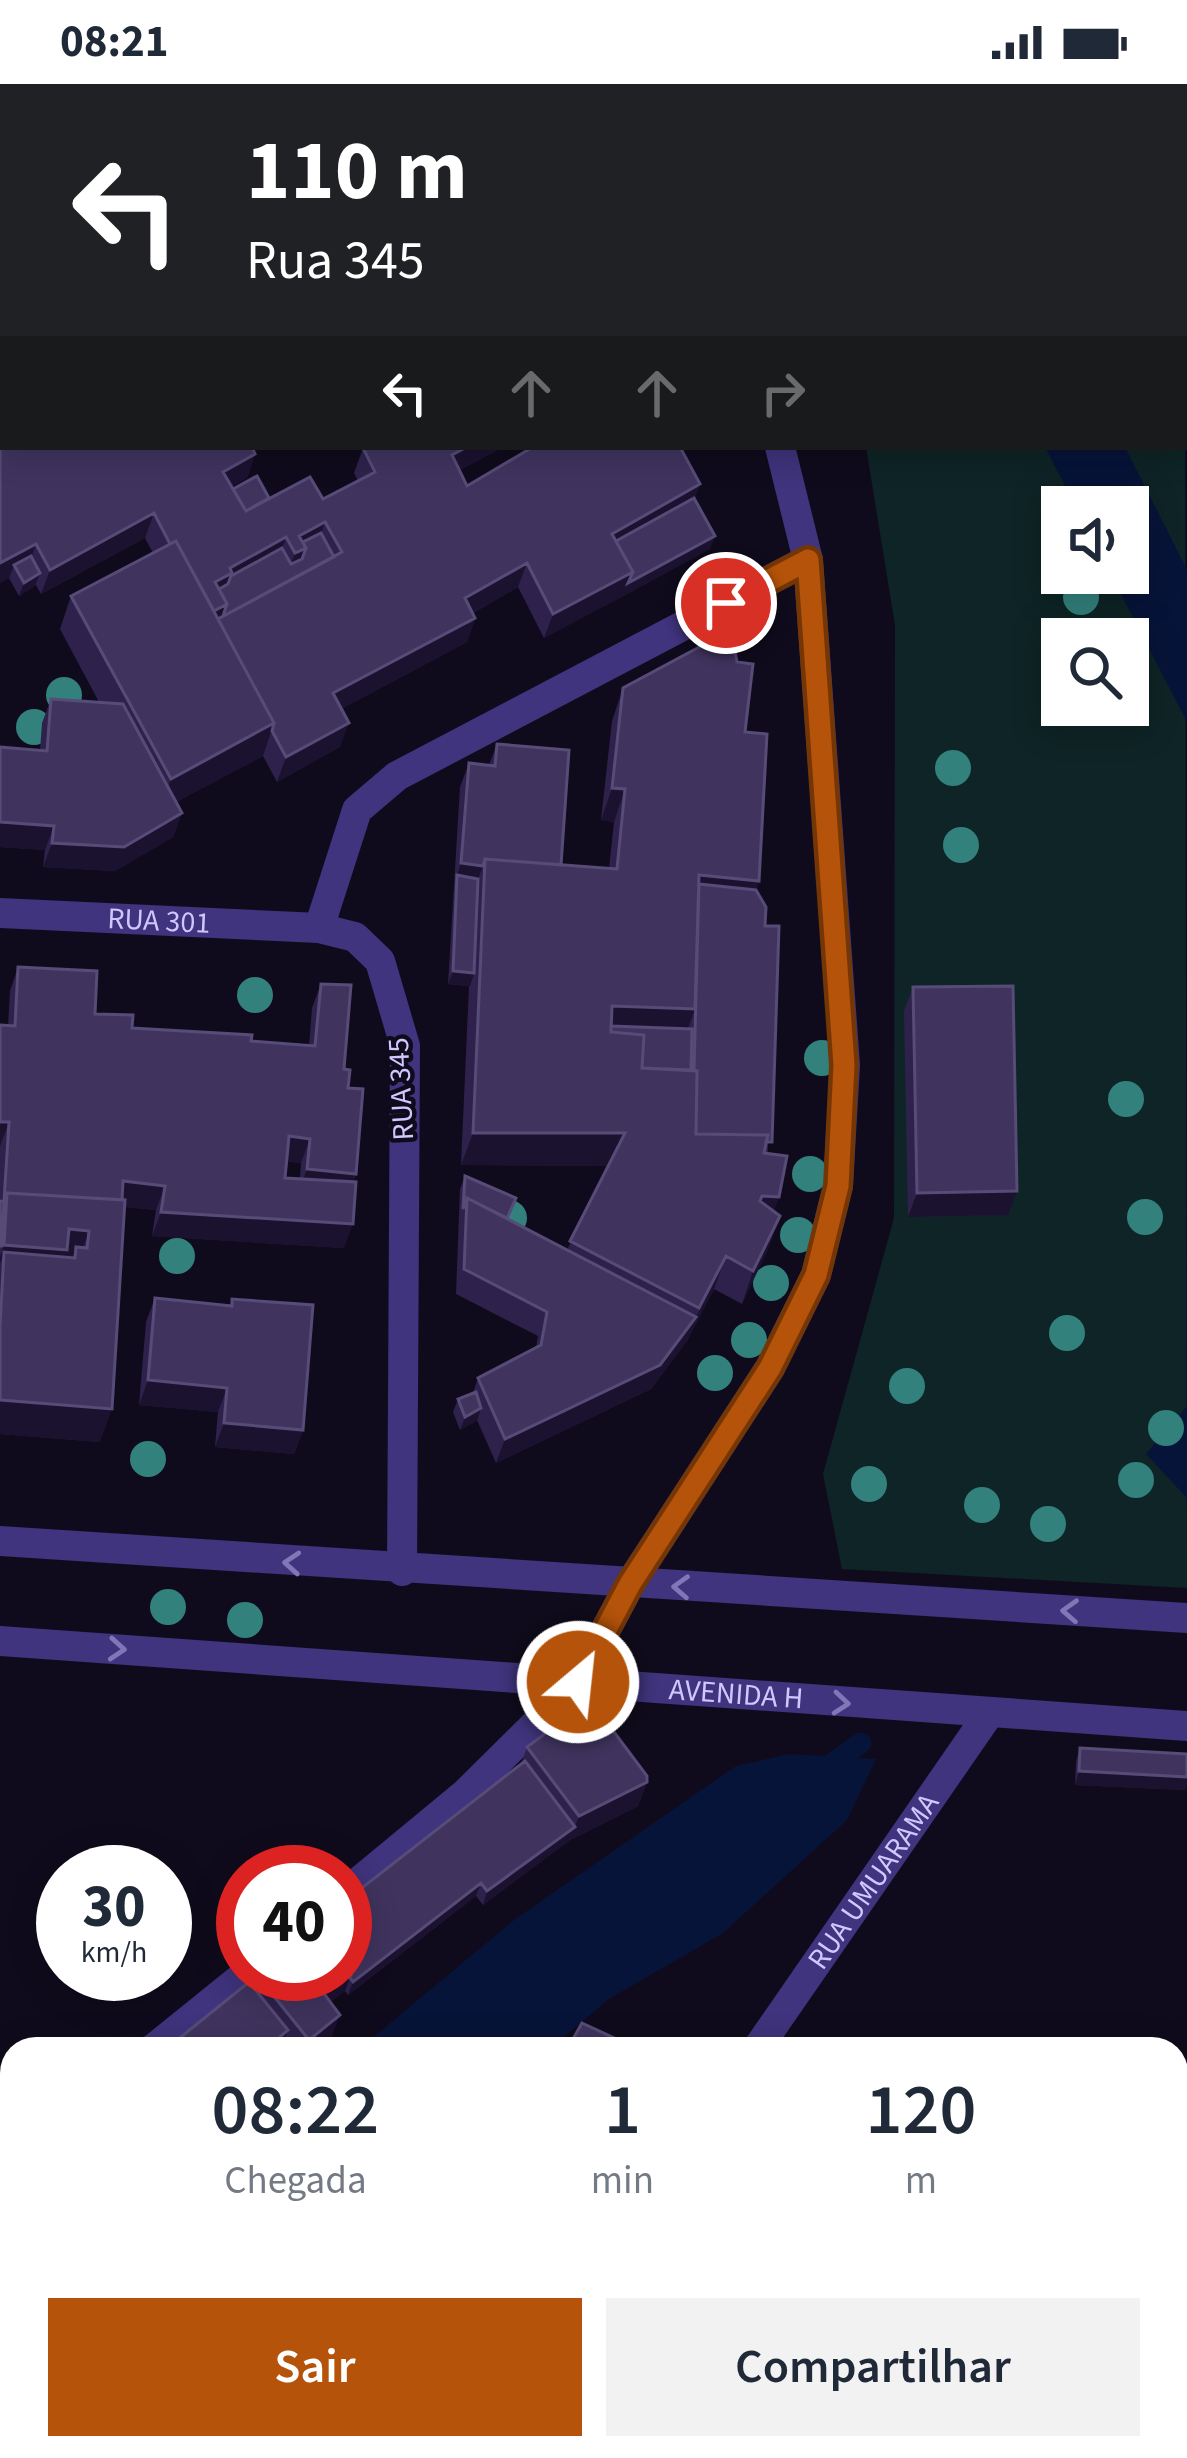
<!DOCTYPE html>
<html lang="pt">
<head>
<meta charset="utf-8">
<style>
	:root { --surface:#fff; --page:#f2f2f3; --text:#1f2937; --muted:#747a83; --accent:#b45309 }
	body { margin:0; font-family:"Source Sans 3",sans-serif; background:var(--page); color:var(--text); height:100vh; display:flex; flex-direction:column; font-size:45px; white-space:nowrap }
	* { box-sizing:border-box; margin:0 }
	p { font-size:39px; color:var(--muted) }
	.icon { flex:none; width:66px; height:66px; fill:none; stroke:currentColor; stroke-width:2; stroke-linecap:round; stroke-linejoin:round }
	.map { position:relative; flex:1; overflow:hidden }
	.side { position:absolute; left:0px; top:1953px; width:1188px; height:423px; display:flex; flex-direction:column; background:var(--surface); border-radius:36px 36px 0 0; box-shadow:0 6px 30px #0003 }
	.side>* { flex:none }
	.guide { position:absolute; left:0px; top:0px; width:1188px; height:366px; box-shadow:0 6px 30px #0003; background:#202124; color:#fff; overflow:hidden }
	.fabs { position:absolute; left:1041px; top:402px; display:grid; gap:24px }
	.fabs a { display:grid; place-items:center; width:108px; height:108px; border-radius:0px; background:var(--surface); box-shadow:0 6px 30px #0003; font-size:60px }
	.speed { position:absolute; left:36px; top:1761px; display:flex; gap:24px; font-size:60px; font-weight:700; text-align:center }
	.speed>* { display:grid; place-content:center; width:156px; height:156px; border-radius:50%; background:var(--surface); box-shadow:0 6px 30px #0003; line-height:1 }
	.speed small { font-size:30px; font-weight:400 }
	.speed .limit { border:18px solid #d22; background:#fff; color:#111 }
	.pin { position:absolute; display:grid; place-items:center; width:102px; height:102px; color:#fff; margin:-51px; border:6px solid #fff; border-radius:50%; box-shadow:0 3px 12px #0007 }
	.me { position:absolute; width:132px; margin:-66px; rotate:28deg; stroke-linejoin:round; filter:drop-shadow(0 0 9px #0008) }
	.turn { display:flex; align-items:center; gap:42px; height:252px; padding:0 48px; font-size:54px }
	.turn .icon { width:156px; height:156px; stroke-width:2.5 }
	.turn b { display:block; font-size:84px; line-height:102px }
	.lanes { display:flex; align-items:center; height:114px; padding:0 48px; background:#0003; justify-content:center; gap:60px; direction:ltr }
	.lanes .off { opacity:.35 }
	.eta { display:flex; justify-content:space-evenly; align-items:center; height:204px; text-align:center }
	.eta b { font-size:72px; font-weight:600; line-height:84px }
	.primary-button { display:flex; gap:24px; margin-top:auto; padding:24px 48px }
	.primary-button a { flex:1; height:138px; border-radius:0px; background:var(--accent); color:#fff; font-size:48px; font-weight:600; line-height:138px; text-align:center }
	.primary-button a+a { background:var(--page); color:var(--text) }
	.status { display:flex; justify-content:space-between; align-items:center; height:84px; padding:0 60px; background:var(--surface); direction:ltr }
	.status svg { height:33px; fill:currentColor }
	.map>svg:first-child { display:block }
</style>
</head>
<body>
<div class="status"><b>08:21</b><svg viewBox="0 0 49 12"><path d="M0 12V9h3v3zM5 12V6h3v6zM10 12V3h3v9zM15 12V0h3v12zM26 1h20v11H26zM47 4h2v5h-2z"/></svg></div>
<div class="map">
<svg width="1187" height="2374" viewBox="0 0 1187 2374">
	<rect width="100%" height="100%" fill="#100b1c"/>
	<!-- green -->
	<path fill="#0e2426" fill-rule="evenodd" d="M743 0H1018L1020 3H744Z
		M1185 307 1187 1504 842 1485 823 1390 894 1134 895 541 866 363H1185ZM1062 423H1128V489H1062ZM1062 555H1128V621H1062Z"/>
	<!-- water -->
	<path fill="#071439" d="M1045 363H1125L1187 486V638L1110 489H1128V423H1076Z
		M1187 1322V1414L1146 1370Z
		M789 1670 876 1675 847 1736 723 1849 609 1915 550 1965H359L514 1836 736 1682Z
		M12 2246V2364H45L35 2374H0V2256Z"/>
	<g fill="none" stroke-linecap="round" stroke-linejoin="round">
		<!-- stream -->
		<path stroke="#071439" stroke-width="21" d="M822 1687 861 1659"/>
		<!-- minor -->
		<g stroke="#3f347d" stroke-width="30">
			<path d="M655 0 656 3"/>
			<path d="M1075 0 1076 3"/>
			<path d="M472 3 478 0"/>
			<path d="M1185 73 1187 72"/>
			<path d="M1185 210 1187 214"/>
			<path d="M0 259 3 258"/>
			<path id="s1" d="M0 829 319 844"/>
			<path d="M0 1457 1187 1534"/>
			<path d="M402 1487 405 962 380 877 355 853 319 844 357 726 397 692 808 476"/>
			<path id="s2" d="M0 1557 1187 1642"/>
			<path d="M345 1809 466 1709 578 1598 630 1500 770 1284 816 1191 838 1102 845 981 808 476 780 363"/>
			<path d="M153 1965 246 1890"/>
			<path id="s3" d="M757 1965 988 1631"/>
			<path d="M0 2088 12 2078"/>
			<path d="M1176 2210 1187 2215"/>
			<path d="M534 2374 540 2364"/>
		</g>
	</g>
	<!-- trees -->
	<g fill="#33817d">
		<circle cx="1081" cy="513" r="18"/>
		<circle cx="64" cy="611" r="18"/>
		<circle cx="34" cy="643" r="18"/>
		<circle cx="953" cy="684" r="18"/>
		<circle cx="961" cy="761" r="18"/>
		<circle cx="255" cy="911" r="18"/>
		<circle cx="822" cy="974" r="18"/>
		<circle cx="1126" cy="1015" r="18"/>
		<circle cx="810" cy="1090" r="18"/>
		<circle cx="1145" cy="1133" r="18"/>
		<circle cx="509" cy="1134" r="18"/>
		<circle cx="798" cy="1151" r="18"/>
		<circle cx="177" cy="1172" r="18"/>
		<circle cx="771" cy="1199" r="18"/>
		<circle cx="1067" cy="1249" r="18"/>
		<circle cx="749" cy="1256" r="18"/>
		<circle cx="715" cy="1289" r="18"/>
		<circle cx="907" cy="1302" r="18"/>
		<circle cx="1166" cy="1344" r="18"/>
		<circle cx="148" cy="1375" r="18"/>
		<circle cx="1136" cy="1396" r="18"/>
		<circle cx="869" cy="1400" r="18"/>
		<circle cx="982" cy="1421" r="18"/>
		<circle cx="1048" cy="1440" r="18"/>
		<circle cx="168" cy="1523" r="18"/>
		<circle cx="245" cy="1536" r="18"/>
	</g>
	<!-- wall -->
	<path fill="#2e224c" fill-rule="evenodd" d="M1147 0H1187V9L1185 10V3H1149Z
		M0 300 3 363 255 370 247 394 232 402 233 405 269 415H323L358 397 354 389 363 364 365 363H498L496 367 460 386 467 402 695 415 710 465 544 554 518 503 473 529 475 534 467 558 341 625 340 663 277 698 263 672 176 718 182 729 173 753 115 787 43 783 45 766 0 763V663L40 666 42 639 51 615 99 618 60 545 71 512 153 469 145 454 41 510 36 501 19 512 9 494 0 499Z
		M623 604 745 648 759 797 756 806 765 842 768 1070 779 1113 773 1127 780 1132 768 1165 742 1220 714 1205 687 1257 651 1305 496 1379 477 1336 460 1346 453 1328 458 1315 473 1309 478 1294 536 1264 538 1252 456 1210 460 1105 465 1092 508 1135 567 1166 608 1082 461 1081 469 902 448 900 460 703 469 679 489 681 497 660 561 781 609 784 614 738 601 736 612 637Z
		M18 883 95 930 132 944 309 962 312 924 321 900 344 985 356 1090 353 1098 344 1164 152 1152 156 1126 125 1123 100 1358 0 1350V941L8 942 10 907ZM286 1077 301 1079 300 1095 285 1094Z
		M913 903 1008 1131 908 1133 904 927Z
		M155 1214 230 1222 232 1215 303 1346 294 1370 215 1363 218 1328 139 1321 146 1238Z
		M527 1663 647 1698 638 1722 570 1756 483 1821 476 1812 348 1911 345 1907 330 1918 331 1955 319 1965H287L283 1960 276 1965H166L249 1898 252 1890H345L521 1680Z
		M1080 1664 1187 1670 1185 1706 1075 1701 1076 1677Z
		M573 1955 638 1965H569Z
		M12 2090V2188L2 2177Z
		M267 2364H466L461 2374H280L281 2371Z
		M983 2364H1176L1187 2374H982L985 2365Z"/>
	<!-- shaded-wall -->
	<path fill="#1b1230" d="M1168 0H1187V9L1185 10V3H1167Z
		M3 122V148L0 150V124Z
		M467 363H498L496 367 443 395 452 371Z
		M255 370 247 394 214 412 223 388Z
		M700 400 691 424 608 461 612 450Z
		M154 429 145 454 41 510 50 486Z
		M325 438 317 462 297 488 286 493 295 469 299 452Z
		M715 452 710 465 624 512 628 499Z
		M286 453 278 477 223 513 215 498 230 484Z
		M36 460 27 485 14 481 9 494 0 499V479Z
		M527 479 518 503 456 538 465 514Z
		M633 488 624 512 544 554 553 530Z
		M40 489 35 502 19 512 24 499Z
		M227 520 219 543 208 530Z
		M475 534 467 558 324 634 333 609Z
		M274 639 263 672 159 727 171 695Z
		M349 639 340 663 277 698 286 673Z
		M612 704 625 705 614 738 601 736Z
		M182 729 173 753 115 787 43 783 52 759Z
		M0 738 54 742 45 766 0 763Z
		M461 779 483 782 474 806 457 791Z
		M699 791 759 797 747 830 696 825Z
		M453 887 474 889 470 902 448 900Z
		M612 922 695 925 683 958 605 942Z
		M0 1038H9L0 1062Z
		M473 1049H625L613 1082 461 1081Z
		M289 1052 310 1055 301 1079 280 1076Z
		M307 1085 356 1090 348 1114 298 1109Z
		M123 1097 165 1102 156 1126 114 1122Z
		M1017 1107 1008 1131 908 1133 917 1109Z
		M762 1112 779 1113 767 1145H750Z
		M7 1118 89 1148 77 1179 76 1163 71 1179 4 1168 0 1180V1173L4 1161Z
		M161 1128 353 1140 344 1164 152 1152Z
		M780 1132 768 1165 742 1220 753 1187Z
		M726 1172 714 1205 687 1257 651 1305 496 1379 505 1355 696 1233Z
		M148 1296 227 1304 218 1328 139 1321Z
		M0 1316 112 1325 100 1358 0 1350Z
		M481 1324 477 1337 460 1346 465 1333Z
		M224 1339 303 1346 294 1370 215 1363Z
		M1079 1687 1187 1693V1702L1185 1706 1075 1701Z
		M647 1698 638 1722 570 1756 579 1732Z
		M575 1743 570 1756 483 1821 487 1807Z
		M481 1799 476 1812 348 1911 353 1898Z
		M354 1882 345 1907 313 1931 322 1907Z
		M340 1931 331 1955 319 1965H305L309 1956Z
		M288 1946 283 1959 276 1965H265Z"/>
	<!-- building -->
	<path fill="#40345f" stroke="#574b78" stroke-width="3" d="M0 0H62L64 3H3V122L0 124Z
		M62 0H267L262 3H64Z
		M0 300 3 305V363H252L255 370 223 388 246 427 310 393 323 415 375 388 363 364 365 363H467L452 371 467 402 533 363H680L700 400 612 450 633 488 553 530 527 479 465 514 475 534 333 609 349 639 286 673 272 647 274 639 218 535 342 468 325 438 299 452 306 464 295 469 286 453 230 484 232 489 215 498 227 520 214 527 176 457 170 460 154 429 50 486 36 460 0 479Z
		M257 392 269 414 246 427 233 405Z
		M694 414 715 452 628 499 633 488 616 457Z
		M321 449 334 473 218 535 223 532 227 520 219 505 228 500 231 492 282 464 291 480 302 475 306 464 303 458Z
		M176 457 274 639 171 695 71 512Z
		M31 472 40 489 24 499 14 481Z
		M731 546 737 578 753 580 745 648 767 650 759 797 699 791 695 925 612 922 611 948 644 951 642 984 697 987 696 1050 768 1051 764 1069 787 1072 779 1113 762 1112 760 1117 780 1132 753 1187 726 1172 699 1224 570 1157 625 1049H473L485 775 617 785 625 705 612 704 623 604Z
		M51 615 123 620 182 729 124 763 52 759 54 742 0 738V663L47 667Z
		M497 660 569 666 561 781 485 775 483 782 461 779 469 679 495 682Z
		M457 791 478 795 474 889 453 887Z
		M699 800 756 806 766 823 765 842H779L772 1058H766L768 1051 696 1050 697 987 694 986Z
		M18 883 97 887 95 930 133 931 132 944 252 951 251 957 315 962 321 900 351 901 344 985 350 986 348 1004 363 1005 356 1090 307 1085 310 1055 289 1052 285 1094 356 1098 353 1140 161 1128 165 1102 123 1097 122 1116 7 1109 4 1117 9 1038H0V941L15 942Z
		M1013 902 1017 1107 917 1109 913 903Z
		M611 942 692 945 691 986 642 984 644 951 611 948Z
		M465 1092 516 1114 507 1134 467 1114 463 1125Z
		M7 1109 125 1116 112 1325 0 1316V1243L4 1168 75 1174 76 1163 87 1164 89 1147 69 1145 67 1166 4 1161Z
		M467 1114 696 1233 660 1281 505 1355 478 1294 541 1261 547 1228 464 1185Z
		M0 1117 4 1118 1 1162H0Z
		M155 1214 232 1222V1215L313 1221 303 1346 224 1339 227 1304 148 1296Z
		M476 1308 481 1324 465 1333 458 1315Z
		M590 1616 647 1692V1698L579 1732 527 1663Z
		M1080 1664 1187 1670V1693L1079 1687Z
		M525 1677 575 1743 487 1807 481 1799 353 1898 350 1894 354 1882 345 1871V1817Z
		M345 1871 354 1882 345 1889Z
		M256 1890H344L322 1907 340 1931 309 1956Z
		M249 1898 288 1946 266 1965H166Z
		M582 1939 638 1965H591L573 1955Z
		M12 2090V2169L7 2164 0 2169V2100Z
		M1176 2266 1187 2272V2374H1016L1010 2371 1012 2366 1008 2364H1176Z
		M304 2364H417L436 2374H299Z
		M417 2364H464L459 2374H436Z
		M578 2364H728L722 2374H573Z
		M808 2364H903L898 2374H803Z"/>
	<!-- one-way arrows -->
	<defs><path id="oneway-chevron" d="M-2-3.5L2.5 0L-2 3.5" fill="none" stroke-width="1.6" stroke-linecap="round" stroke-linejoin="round" transform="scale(3)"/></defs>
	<g stroke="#8176b8">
		<use href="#oneway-chevron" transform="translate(292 1479) rotate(-176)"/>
		<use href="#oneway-chevron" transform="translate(681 1503) rotate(-177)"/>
		<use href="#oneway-chevron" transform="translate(1070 1527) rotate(-177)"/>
		<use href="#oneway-chevron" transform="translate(117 1565) rotate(4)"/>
		<use href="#oneway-chevron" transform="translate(841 1619) rotate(5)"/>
	</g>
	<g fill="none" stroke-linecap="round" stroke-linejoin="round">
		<!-- route casing -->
		<g stroke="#753606" stroke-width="30">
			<path id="route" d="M578 1598 630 1500 770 1284 816 1191 838 1102 844 981 808 476 726 519"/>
		</g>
		<!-- route -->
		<use href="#route" stroke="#b45309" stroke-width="21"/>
	</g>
	<g text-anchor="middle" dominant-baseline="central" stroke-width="9" stroke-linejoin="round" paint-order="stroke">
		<!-- street labels -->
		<g font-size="30" fill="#d2c6ff" stroke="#100b1c">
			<text stroke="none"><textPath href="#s1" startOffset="159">RUA 301</textPath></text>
			<text transform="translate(401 1005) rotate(-93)">RUA 345</text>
			<text stroke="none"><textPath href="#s2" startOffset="738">AVENIDA H</textPath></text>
			<text stroke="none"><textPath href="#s3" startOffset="204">RUA UMUARAMA</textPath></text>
		</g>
	</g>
</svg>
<div class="fabs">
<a><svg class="icon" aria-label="sound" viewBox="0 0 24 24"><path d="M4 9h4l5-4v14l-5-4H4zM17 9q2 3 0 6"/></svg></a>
<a><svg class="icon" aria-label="search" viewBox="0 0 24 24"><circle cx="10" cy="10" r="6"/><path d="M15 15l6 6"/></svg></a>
</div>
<div class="speed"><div>30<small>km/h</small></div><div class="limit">40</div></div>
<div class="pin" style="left:726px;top:519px;background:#d93025"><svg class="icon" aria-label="arrive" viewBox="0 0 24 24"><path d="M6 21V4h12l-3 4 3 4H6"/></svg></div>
<svg class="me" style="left:578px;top:1598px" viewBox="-20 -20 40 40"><circle r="17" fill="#b45309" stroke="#fff" stroke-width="3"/><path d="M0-11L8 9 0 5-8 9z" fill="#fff"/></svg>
<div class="guide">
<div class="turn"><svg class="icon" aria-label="left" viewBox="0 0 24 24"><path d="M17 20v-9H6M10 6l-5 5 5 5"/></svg><div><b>110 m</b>Rua 345</div></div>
<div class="lanes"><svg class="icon" aria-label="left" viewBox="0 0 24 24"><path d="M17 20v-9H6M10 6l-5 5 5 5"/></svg><svg class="icon off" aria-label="ahead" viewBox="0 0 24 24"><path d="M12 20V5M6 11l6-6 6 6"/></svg><svg class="icon off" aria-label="ahead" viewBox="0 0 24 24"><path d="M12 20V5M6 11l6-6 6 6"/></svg><svg class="icon off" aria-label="right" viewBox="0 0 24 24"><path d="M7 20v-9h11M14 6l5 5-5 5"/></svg></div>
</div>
<section class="side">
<div class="eta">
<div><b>08:22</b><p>Chegada</p></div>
<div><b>1</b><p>min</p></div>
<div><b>120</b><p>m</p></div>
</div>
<div class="primary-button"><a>Sair</a><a>Compartilhar</a></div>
</section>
</div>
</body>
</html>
